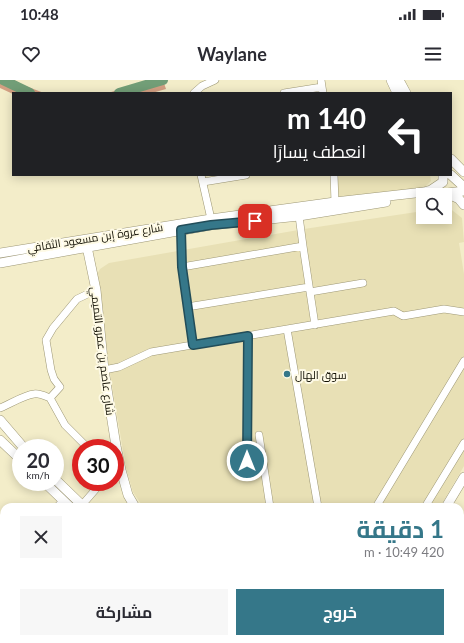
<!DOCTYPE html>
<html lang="ar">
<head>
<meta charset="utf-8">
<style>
	:root { --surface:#fff; --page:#f7f7f7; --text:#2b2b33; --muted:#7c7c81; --accent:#357789 }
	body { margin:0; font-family:Lato,Cairo,sans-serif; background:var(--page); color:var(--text); direction:rtl; height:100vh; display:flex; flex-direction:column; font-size:15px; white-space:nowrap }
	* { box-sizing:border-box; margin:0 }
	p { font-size:13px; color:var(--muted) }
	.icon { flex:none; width:22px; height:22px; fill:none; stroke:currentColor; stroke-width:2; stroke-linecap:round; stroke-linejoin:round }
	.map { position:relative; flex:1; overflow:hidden; direction:ltr }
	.sheet { position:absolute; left:0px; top:423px; width:464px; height:140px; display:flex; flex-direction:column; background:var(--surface); border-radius:12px 12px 0 0; box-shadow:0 2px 10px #0003; direction:rtl }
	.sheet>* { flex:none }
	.banner { position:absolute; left:12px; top:12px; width:440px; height:84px; border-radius:0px; box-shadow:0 2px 10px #0003; direction:rtl; background:#202124; color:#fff; overflow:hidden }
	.fabs { position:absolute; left:416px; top:108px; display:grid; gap:8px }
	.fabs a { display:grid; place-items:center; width:36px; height:36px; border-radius:0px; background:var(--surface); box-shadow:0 2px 10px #0003; font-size:20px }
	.speed { position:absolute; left:12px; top:359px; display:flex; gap:8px; font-size:20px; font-weight:700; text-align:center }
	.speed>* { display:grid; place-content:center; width:52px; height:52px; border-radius:50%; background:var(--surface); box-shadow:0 2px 10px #0003; line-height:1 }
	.speed small { font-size:10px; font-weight:400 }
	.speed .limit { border:6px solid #d22; background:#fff; color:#111 }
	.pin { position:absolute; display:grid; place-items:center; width:34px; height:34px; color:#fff; margin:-17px; border-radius:8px; box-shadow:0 2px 6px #0006 }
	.me { position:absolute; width:44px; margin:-22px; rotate:0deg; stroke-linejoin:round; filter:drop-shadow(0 0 3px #0008) }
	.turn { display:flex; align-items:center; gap:14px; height:84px; padding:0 20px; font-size:18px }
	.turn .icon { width:52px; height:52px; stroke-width:2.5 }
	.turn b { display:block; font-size:28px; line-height:34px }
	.round { display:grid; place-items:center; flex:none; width:42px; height:42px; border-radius:0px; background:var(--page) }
	.head { display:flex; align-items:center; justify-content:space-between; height:68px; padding:0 20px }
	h1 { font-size:24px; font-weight:700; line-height:30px; color:var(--accent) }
	.cta { display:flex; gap:8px; margin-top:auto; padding:8px 20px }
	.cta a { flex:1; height:46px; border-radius:0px; background:var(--accent); color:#fff; font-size:16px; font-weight:700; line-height:46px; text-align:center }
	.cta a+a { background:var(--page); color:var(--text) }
	.status { display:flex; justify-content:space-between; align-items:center; height:28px; padding:0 20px; background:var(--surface); direction:ltr }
	.status svg { height:11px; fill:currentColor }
	header { display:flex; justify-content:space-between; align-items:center; height:52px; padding:0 20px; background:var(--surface); font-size:18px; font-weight:700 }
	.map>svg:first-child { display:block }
</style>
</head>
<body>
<div class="status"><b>10:48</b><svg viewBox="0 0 49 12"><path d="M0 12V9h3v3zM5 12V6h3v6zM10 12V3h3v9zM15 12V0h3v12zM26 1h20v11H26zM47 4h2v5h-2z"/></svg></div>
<header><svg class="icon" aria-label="menu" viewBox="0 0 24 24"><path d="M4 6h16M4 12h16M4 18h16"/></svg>Waylane<svg class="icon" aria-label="heart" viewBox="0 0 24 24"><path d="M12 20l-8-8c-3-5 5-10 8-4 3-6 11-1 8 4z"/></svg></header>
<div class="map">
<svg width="464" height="563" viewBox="0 0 464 563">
	<rect width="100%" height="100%" fill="#f3edc9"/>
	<!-- built -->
	<path fill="#e8e0b5" d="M334 95H430L431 101 423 109 339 123Z
		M448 127 462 138 464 162 459 163 464 194V386L440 427H143L133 412 126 388 94 200 100 189 109 183 304 149 423 131V137H445V128Z"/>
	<!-- forest -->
	<path fill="#d39f82" d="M0 0H14L23 5 44 13H13V14L0 8Z
		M149 0H163L166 9 152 13H108Z"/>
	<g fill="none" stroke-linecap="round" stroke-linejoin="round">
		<!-- river -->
		<path stroke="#729e77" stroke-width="10" d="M3 0 30 13
			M119 13 163 0"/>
		<!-- minor casing -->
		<g stroke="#9e9876" stroke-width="8">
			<path id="minor" d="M321 0 323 13
				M194 13 202 6 215 0
				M284 13 322 7
				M201 95 211 139
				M334 95 335 122
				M203 102 246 95
				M299 136 303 166 315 245
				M181 150 182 187 193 265
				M182 187 303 166
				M310 212 363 203
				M187 227 309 207
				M287 249 318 427
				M104 290 119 287 151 272 394 231 403 236 444 229 464 232
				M50 318 65 345 88 368
				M0 328C10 324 24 315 34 314 39 313 45 316 50 318L60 307 54 299 51 290 46 260 53 248 77 219 96 210
				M259 355 270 427
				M103 368 116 366
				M247 381 248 256
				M82 425 102 402
				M57 427 63 421
				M376 427 464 281
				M425 427 464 363
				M53 559 57 563
				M23 563 24 559"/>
		</g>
		<!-- major casing -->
		<g stroke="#9e9876" stroke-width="10">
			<path id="major" d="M391 0 397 13
				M399 0 406 13
				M451 79 464 92
				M451 95 464 107
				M446 113 459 119 464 125
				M432 115 464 111
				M86 162 96 210 104 290 116 366 121 390 128 415 135 427
				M0 173 211 139 335 122 424 112 431 110 443 102V95
				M0 183 211 145 299 136 386 122
				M0 340 24 368
				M0 360 21 380
				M55 399 84 427
				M44 402 70 427
				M446 427 464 397
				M229 559 234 563
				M244 559 249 563
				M324 559 331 563
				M187 563 189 559
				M365 563 367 559"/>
		</g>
		<!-- minor -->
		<use href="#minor" stroke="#fff" stroke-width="7"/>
		<!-- major -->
		<use href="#major" stroke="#fff" stroke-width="9"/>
	</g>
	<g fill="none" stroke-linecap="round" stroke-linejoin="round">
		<!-- route casing -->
		<g stroke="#224d59" stroke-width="10">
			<path id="route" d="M247 381 248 256 193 265 182 187 181 150 211 145 255 141"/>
		</g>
		<!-- route -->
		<use href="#route" stroke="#357789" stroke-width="7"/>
	</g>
	<!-- markers -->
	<circle fill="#357789" stroke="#fefae5" stroke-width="1.5" cx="287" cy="294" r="4"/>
	<g text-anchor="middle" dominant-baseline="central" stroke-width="4" stroke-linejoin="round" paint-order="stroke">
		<!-- street labels -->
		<g font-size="11" fill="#121004" stroke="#fefae5">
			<text transform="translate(95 157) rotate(-9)">شارع عروة إبن مسعود الثقافي</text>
			<text transform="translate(103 271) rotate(83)">شارع عاصم بن عمرو التميمي</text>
		</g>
		<!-- poi labels -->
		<g font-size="11" fill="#121004" stroke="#fefae5" text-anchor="start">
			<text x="295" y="294">سوق الهال</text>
		</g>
	</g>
</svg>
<div class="fabs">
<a><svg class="icon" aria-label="search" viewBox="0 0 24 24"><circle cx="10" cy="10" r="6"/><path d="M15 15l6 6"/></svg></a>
</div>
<div class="speed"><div>20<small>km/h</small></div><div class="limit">30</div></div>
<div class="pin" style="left:255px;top:141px;background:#d93025"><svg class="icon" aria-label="arrive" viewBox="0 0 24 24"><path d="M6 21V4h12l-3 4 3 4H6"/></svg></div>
<svg class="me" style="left:247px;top:381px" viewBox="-20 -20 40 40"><circle r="17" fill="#357789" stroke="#fff" stroke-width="3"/><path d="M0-11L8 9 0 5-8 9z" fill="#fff"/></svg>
<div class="banner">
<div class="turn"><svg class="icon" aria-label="left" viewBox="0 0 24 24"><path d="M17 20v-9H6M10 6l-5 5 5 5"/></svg><div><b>140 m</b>انعطف يسارًا</div></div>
</div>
<section class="sheet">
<div class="head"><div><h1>1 دقيقة</h1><p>420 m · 10:49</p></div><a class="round"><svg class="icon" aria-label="close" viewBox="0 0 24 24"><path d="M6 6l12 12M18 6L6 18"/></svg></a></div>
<div class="cta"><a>خروج</a><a>مشاركة</a></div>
</section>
</div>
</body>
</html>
